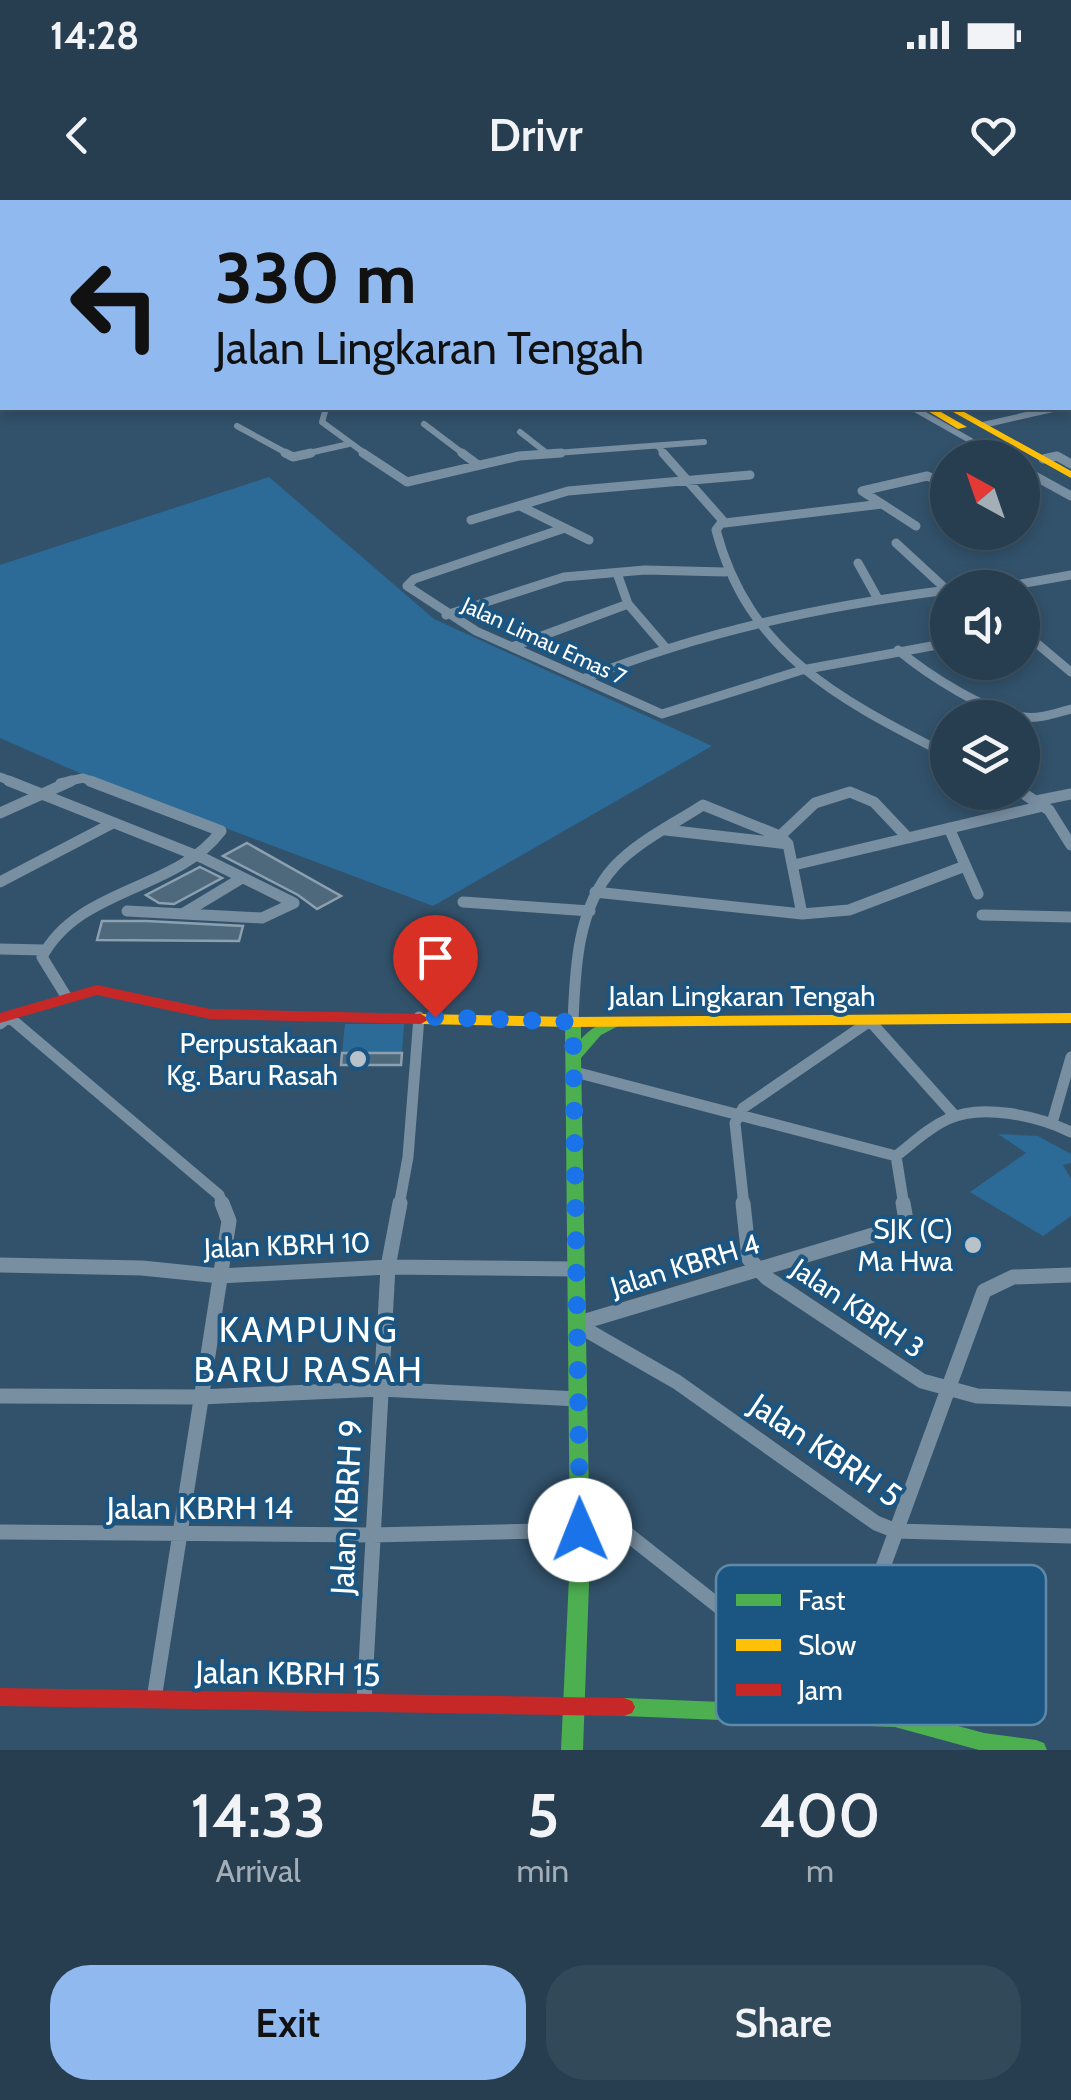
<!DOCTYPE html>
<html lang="en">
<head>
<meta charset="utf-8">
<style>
	:root { --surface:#263e50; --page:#32495a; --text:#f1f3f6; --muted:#a4aeb7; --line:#425767; --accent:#90b9f0 }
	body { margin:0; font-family:Cabin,sans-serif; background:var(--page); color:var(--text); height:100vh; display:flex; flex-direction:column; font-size:38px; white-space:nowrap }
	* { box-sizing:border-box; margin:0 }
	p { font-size:32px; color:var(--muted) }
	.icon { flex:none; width:55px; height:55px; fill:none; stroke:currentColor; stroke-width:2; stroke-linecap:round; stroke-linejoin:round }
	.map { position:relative; height:1550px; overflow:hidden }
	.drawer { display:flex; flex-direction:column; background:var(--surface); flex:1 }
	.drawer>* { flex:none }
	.guide { position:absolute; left:0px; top:0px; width:1072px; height:210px; box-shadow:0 5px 15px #0003,0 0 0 2px var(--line); background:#90b9f0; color:#111; overflow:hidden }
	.needle { width:65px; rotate:320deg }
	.controls { position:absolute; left:930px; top:240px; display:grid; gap:20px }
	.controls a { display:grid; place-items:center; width:110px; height:110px; border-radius:50%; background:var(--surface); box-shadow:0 5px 15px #0003,0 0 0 2px var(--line); font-size:50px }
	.pin { position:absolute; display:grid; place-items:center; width:85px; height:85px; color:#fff; margin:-102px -42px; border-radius:50% 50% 50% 0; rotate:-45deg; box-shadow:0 0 10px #0007 }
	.pin .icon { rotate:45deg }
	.me { position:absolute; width:110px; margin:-55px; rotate:359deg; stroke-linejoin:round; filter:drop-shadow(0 0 8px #0008) }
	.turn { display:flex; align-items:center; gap:35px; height:210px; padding:0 50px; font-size:45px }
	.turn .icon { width:130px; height:130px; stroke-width:2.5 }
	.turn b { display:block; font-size:70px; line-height:85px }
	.eta { display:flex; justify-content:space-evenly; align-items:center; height:170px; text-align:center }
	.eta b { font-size:60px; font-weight:600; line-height:70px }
	.action { display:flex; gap:20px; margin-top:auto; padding:20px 50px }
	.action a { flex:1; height:115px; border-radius:40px; background:var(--accent); color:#111; font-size:40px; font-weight:600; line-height:115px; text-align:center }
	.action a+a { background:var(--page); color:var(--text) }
	.status { display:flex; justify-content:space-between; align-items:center; height:70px; padding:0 50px; background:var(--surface); direction:ltr }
	.status svg { height:28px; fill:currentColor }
	header { display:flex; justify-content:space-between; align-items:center; height:130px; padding:0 50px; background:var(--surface); font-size:45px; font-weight:600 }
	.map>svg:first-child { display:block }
</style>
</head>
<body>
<div class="status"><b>14:28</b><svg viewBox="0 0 49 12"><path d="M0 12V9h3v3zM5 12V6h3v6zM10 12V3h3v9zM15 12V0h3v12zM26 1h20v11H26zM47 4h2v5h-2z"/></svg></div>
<header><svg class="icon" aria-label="back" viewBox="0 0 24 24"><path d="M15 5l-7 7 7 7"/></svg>Drivr<svg class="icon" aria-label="heart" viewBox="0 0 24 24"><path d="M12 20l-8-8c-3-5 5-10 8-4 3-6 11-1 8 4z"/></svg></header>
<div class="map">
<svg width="1071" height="1550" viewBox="0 0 1071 1550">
	<rect width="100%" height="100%" fill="#32526b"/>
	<!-- green -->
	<path fill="#2c6b98" d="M269 277 434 419 712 546 433 706 82 574 0 538V365Z
		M345 824H404L402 853H342Z
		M998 934 1038 936 1071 954V963L1063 965 1071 979V1016L1043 1036 970 992 1026 953Z"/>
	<!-- building -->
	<path fill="#4e687c" stroke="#8ca0af" stroke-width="2.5" d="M247 643 341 696 317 709 298 695 223 656Z
		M200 667 222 678 174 704 159 703 146 695Z
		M102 721H146L243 726 239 741 97 740Z
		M342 853H402L401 865H341Z"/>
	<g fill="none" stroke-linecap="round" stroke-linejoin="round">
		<!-- street-far3 -->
		<path stroke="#788ea1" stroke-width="6" d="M501 0 505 2
			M445 2 458 0
			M326 208 322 222 367 255
			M913 208 996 255
			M424 224 465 255
			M983 225 1057 208
			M237 226 290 255
			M520 232 548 254
			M658 246 665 255
			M300 255 349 244
			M528 255 704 242"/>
		<!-- street-far2 -->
		<path stroke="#788ea1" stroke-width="9" d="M285 253 293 257 311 253
			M363 253 407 282 519 256 561 253
			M462 253 478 265
			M663 253 725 323 882 304
			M992 253 1001 258
			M1043 259 1057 256 1071 264
			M1022 269 1071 296
			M520 306 589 340
			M471 320 568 291 750 275
			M722 322 716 330C749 455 841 500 948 555
			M916 326 862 291 927 276 948 284
			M565 328 414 379 407 386 476 431 662 514 802 470 948 443
			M896 343 947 390
			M858 363 878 399
			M617 373 628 404 665 447
			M998 388 1071 375
			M446 415 564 377 645 370 725 372
			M1022 431 1071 472
			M512 447 628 404
			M898 450C927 474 986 513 1024 517 1040 519 1056 513 1071 509
			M583 479C701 432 822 406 948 390
			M0 577 15 583
			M60 583 83 578 96 583"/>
		<!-- street-far1 -->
		<path stroke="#788ea1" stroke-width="11" d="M9 581 205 659 294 703 262 718 127 711
			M1021 592 1049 610 1071 645
			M1036 601 1071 594
			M0 613 71 581
			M949 628 978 694
			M666 630 788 644
			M780 636 815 603 850 592 874 602 908 638
			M794 665 1043 606
			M0 682 111 624
			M595 692 802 714 849 710 965 666
			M463 702 590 711
			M184 713 242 678
			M982 715 1071 717
			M0 749 44 750
			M66 796 42 757C79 687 176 691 221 631L90 581
			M573 822C575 770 577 708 614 667 638 641 674 624 703 605L780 636 788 644 802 714
			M0 824 9 817 219 995 223 1006
			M575 872 896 956
			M1052 923 1071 857
			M399 1006 408 957 419 817
			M744 1006 735 923 743 908 870 821 955 916
			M904 1006 896 956C913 943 928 928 948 919 982 903 1038 916 1071 932"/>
		<!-- street -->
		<path stroke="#788ea1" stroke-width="15" d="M743 1003 749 1059 767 1078 922 1181 977 1196 1071 1199
			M0 1065 142 1068 220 1076 388 1067 575 1069
			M576 1124 893 1029 906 1020 903 1003
			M576 1124 677 1182 876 1323 896 1331 1071 1336
			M0 1196 201 1197 380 1189 578 1199
			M579 1296 821 1487 822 1515
			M0 1332 372 1335 579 1330
			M821 1487 883 1367 984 1091 1013 1077 1071 1075
			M154 1499 229 1021 222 1003
			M364 1502 388 1067 400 1003"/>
		<!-- fast -->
		<path fill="#4caf50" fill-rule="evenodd" d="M591 0H600L602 2H593Z
			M573 817 581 822V839C590 829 600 823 614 819L622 824 601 835 581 858 590 1356 583 1550H561L570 1356 565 822Z
			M624 1498 895 1509 984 1533 1036 1540 1044 1543 1047 1550H979L895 1527 624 1516 616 1513 613 1507 616 1501Z"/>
		<!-- slow -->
		<path fill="#ffc107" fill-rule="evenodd" d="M550 0H559L561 2H552Z
			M923 208H934L967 227 958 229Z
			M946 208H957L1071 271V278Z
			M1071 813V823L573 827 421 824 413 819 421 814 573 817Z"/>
		<!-- jam -->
		<path fill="#c62828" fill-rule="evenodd" d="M97 785 210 809 421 814 429 819 421 824 210 819 97 795 0 823V813Z
			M0 1488 624 1498 632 1501 635 1507 632 1513 624 1516 0 1506Z"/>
	</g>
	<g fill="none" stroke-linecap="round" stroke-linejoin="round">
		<!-- route -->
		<path stroke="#1a73e8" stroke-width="18" stroke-dasharray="0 32.4" d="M435 817 573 822 580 1330"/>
	</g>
	<!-- markers -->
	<g fill="#b7c2cb" stroke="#1b5682" stroke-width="4">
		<circle cx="358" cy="859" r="10"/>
		<circle cx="973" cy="1045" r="10"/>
	</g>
	<g text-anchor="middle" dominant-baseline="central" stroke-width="8" stroke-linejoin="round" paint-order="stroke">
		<!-- far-street labels -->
		<g font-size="22" fill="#fff" stroke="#1b5682">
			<text transform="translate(544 441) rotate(25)">Jalan Limau Emas 7</text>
		</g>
		<!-- street labels -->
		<g font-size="28" fill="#fff" stroke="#1b5682">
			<text x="742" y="796">Jalan Lingkaran Tengah</text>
			<text transform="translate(287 1045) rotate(-2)">Jalan KBRH 10</text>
			<text transform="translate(685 1065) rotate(-17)">Jalan KBRH 4</text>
			<text transform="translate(858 1108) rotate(34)">Jalan KBRH 3</text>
		</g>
		<!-- poi labels -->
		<g font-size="28" fill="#fff" stroke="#1b5682" text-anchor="end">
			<text x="338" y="843">Perpustakaan<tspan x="338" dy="32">Kg. Baru Rasah</tspan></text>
			<text x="953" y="1029">SJK (C)<tspan x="953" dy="32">Ma Hwa</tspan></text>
		</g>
		<!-- near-street labels -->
		<g font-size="32" fill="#fff" stroke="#1b5682">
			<text transform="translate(826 1250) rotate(34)">Jalan KBRH 5</text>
			<text x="200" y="1307">Jalan KBRH 14</text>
			<text transform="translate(346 1307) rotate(-87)">Jalan KBRH 9</text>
			<text transform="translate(288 1473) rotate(1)">Jalan KBRH 15</text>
		</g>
		<!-- near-neighbourhood labels -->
		<g font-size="35" letter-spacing="2.5" fill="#fff" stroke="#1b5682">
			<text x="309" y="1129">KAMPUNG<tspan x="309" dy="40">BARU RASAH</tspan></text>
		</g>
	</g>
	<!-- legend -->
	<rect x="716" y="1365" width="330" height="160" rx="15" fill="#1b5682" stroke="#5f89a8" stroke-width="2.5"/>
	<rect x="736" y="1394" width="45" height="12" fill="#4caf50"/>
	<rect x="736" y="1439" width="45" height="12" fill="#ffc107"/>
	<rect x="736" y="1484" width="45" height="12" fill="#c62828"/>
	<g font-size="28" fill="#fff">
		<text x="798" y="1410">Fast</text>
		<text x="798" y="1455">Slow</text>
		<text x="798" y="1500">Jam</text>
	</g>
</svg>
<div class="controls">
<a><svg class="needle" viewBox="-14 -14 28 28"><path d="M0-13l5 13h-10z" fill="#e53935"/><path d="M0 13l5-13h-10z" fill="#a4aeb7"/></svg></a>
<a><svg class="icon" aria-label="sound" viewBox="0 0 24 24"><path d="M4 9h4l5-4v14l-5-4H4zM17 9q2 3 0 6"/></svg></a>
<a><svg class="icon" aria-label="layers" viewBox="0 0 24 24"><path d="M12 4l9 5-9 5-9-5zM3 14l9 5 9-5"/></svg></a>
</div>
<div class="pin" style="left:435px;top:817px;background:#d93025"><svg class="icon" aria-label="arrive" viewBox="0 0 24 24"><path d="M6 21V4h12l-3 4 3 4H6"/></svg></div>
<svg class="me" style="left:580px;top:1330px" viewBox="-20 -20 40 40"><circle r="19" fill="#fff"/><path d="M0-13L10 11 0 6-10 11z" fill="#1a73e8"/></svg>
<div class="guide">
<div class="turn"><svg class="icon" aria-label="left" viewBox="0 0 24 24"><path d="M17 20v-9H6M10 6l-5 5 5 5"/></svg><div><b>330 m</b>Jalan Lingkaran Tengah</div></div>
</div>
</div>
<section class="drawer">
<div class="eta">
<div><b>14:33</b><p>Arrival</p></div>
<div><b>5</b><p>min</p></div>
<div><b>400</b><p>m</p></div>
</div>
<div class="action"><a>Exit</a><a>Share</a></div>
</section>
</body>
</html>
